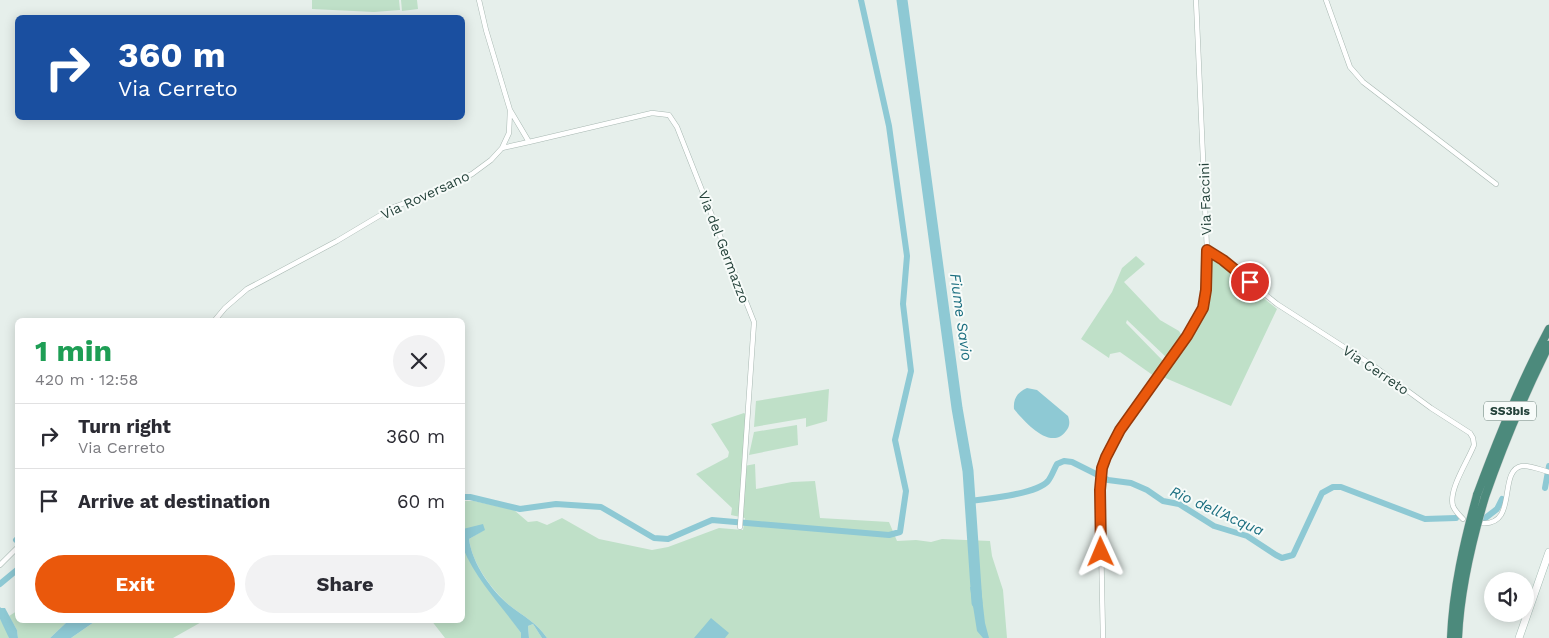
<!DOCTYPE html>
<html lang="en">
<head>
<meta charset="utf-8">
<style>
	:root { --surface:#fff; --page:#f2f2f3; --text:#2b2b33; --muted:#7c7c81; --line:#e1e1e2; --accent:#ea580c }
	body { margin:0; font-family:"Work Sans",sans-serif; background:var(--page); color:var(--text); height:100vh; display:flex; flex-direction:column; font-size:19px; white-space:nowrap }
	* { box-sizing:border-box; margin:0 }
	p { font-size:16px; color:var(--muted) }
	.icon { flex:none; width:28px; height:28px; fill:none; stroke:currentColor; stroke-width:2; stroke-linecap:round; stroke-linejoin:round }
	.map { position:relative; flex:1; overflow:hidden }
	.side { position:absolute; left:15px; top:318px; width:450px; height:305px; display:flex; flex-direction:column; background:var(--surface); border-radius:8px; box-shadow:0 2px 12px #0003 }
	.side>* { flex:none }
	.top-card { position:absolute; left:15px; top:15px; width:450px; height:105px; border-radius:8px; box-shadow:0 2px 12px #0003; background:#1a4fa0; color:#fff; overflow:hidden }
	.tools { position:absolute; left:1484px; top:572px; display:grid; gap:10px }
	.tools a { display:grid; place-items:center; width:50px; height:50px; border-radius:50%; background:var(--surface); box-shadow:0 2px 12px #0003; font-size:25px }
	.pin { position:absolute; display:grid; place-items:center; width:42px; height:42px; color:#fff; margin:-21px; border:2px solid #fff; border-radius:50%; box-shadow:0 1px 5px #0007 }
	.me { position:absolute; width:55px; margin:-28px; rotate:359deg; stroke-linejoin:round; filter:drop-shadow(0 0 4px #0008) }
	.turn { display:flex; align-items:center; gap:18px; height:105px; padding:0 20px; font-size:22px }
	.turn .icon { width:65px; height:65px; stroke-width:2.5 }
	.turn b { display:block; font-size:35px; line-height:42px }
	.round { display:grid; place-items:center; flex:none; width:52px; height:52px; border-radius:26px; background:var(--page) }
	.summary { display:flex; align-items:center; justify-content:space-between; height:85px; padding:0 20px }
	h1 { font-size:30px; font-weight:700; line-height:38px; color:#1e9e55 }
	.primary-button { display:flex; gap:10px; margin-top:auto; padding:10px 20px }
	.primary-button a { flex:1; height:58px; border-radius:30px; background:var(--accent); color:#fff; font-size:20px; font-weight:700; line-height:58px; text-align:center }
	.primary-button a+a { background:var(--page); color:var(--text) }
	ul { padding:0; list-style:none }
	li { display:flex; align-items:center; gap:15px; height:65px; padding:0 20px; border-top:1px solid var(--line) }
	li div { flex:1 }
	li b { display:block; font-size:19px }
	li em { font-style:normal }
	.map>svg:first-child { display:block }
</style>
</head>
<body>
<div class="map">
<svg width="1549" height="638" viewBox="0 0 1549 638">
	<rect width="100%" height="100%" fill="#e6efeb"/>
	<!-- green -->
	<path fill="#bfe0c8" d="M312 0H399L400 10 374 12 312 9Z
		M401 0H417L418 9 402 11Z
		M1136 256 1145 264 1124 282 1160 320 1179 331 1182 336 1167 358 1127 320 1126 323 1164 362 1154 376 1120 352 1110 354 1109 358 1081 339 1112 292 1122 268Z
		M1211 258H1215L1277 309 1231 406 1163 377C1180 353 1202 330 1208 301 1210 289 1209 275 1209 262Z
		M829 389 827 421 806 427V418L754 427 756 401Z
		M744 413 747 415 744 466 755 464 756 489 792 482 815 481 820 518 889 522 897 541 916 540 931 542 942 539 990 541 992 556 1003 590 1007 638H547C537 623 523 616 509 605 491 589 472 563 469 539L484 530 463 529 465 522 463 521V501H474L514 510 528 522 537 521 547 525 562 518 599 539 652 550 668 547 719 528 743 530 745 518 731 515 732 508 696 474 728 457 729 452 711 424Z
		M797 425 798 445 749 455 754 432Z
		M463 547 470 560 521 633V638H445L431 620H462Z
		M17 611 18 620H69L50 638H18L17 630 9 616Z
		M0 619 8 633 9 638H0Z
		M97 620H205L173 638H71Z
		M533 624 542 638H529L528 626Z"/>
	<!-- water -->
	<path fill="#8ec9d4" d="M1027 388 1037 390 1068 416C1070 422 1070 426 1066 431 1051 452 1024 421 1014 409 1013 398 1018 392 1027 388Z
		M483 524 485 530 469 539C472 563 491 590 509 605 523 616 537 623 547 638H542L533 624 528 626 529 638H521V633C502 606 476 580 463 548 461 543 462 535 463 529Z
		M970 587 981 589 985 623 989 638H983L977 631Z
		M0 607 1 608H5L17 630 18 638H9L0 619Z
		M711 618 729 633 725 638H694Z
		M69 620H97L71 638H50Z"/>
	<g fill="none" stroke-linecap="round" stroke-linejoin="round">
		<!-- canal -->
		<path stroke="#8ec9d4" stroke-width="6" d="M1545 488 1549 466
			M462 497H470L520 509 556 504 601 507 654 538 668 539 712 520 889 535 900 532 906 491 895 440 911 371 903 304 907 256 889 126 861 0
			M970 501C988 499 1037 494 1048 481 1052 476 1054 469 1057 464L1064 461 1072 462 1108 480 1131 483 1147 490 1163 501 1179 504 1214 526 1247 536 1276 555 1282 558 1293 555 1322 493 1333 487H1341L1425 519 1456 518
			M1484 519 1497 509 1502 499
			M18 538 16 540 18 541
			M0 584 18 569"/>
		<!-- river -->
		<path stroke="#8ec9d4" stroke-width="11" d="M902 0 957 408 968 471 977 603"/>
		<!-- minor casing -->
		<g stroke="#a8b8b2" stroke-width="5.5">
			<path id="minor" d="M1326 0 1350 67 1363 82 1496 184
				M510 110 529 142 652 113 669 115 677 127 754 322 740 527
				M502 148 529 142
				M1207 250 1223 260 1277 304 1375 367 1431 408 1470 433 1473 438 1474 445C1468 461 1448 490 1453 506 1455 511 1460 516 1463 519
				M215 320 225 308 247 289 337 241 394 207 443 189 472 174 491 160 502 148 509 133 510 110 486 30 479 0
				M1481 523C1519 527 1497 470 1522 466 1530 465 1541 470 1549 472
				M0 565 18 547
				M1103 638 1100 490 1102 468 1106 457 1120 430 1195 324C1208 297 1206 279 1207 250L1196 0"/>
		</g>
		<!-- secondary casing -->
		<g stroke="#a4bbb3" stroke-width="8">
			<path id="secondary" d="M1519 638 1549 552"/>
		</g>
		<!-- trunk casing -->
		<g stroke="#c2cac8" stroke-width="9">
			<path id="trunk" d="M1477 495C1498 438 1520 383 1549 329
				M1485 497C1503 445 1524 395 1549 345"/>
		</g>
		<!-- minor -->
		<use href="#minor" stroke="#fff" stroke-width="4.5"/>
		<!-- secondary -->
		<use href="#secondary" stroke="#fff" stroke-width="7"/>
		<!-- trunk -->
		<use href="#trunk" stroke="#4c8a7c" stroke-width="8"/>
		<!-- trunk-bridge casing -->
		<g stroke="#c2cac8" stroke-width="9" stroke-linecap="butt">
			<path id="trunk-bridge" d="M1451 638C1453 589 1464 542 1477 495
				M1458 638C1460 590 1471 544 1485 497"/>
		</g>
		<!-- trunk-bridge -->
		<use href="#trunk-bridge" stroke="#4c8a7c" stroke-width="8"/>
	</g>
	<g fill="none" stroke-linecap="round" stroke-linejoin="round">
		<!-- route casing -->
		<g stroke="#983908" stroke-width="12">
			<path id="route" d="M1101 552 1100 490 1102 468 1106 457 1120 430 1187 336 1203 308 1206 290 1207 250 1223 260 1250 282"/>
		</g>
		<!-- route -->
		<use href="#route" stroke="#ea580c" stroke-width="9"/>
	</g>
	<g text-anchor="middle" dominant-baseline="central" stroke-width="4" stroke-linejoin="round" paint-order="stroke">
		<!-- shield labels -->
		<rect fill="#f7fbf9" stroke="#637a73" stroke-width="1" x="1484" y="401.5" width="52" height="19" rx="4"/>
		<g font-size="12" font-weight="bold" fill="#24423a">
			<text x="1510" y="411">SS3bis</text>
		</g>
		<!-- street labels -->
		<g font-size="14" fill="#24423a" stroke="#f7fbf9">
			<text transform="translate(425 195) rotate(-25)">Via Roversano</text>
			<text transform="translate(1205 199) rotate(-92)">Via Faccini</text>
			<text transform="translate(724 247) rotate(69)">Via del Germazzo</text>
			<text transform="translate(1376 370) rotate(34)">Via Cerreto</text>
		</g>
		<!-- water labels -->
		<g font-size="15" font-style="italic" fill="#1c6f80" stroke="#f7fbf9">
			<text transform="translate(961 317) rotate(82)">Fiume Savio</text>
			<text transform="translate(1217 511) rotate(24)">Rio dell'Acqua</text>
		</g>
	</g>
</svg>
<div class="tools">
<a><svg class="icon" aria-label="sound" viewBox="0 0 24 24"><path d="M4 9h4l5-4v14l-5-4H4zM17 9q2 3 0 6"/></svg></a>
</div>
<div class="pin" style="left:1250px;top:282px;background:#d93025"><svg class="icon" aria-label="arrive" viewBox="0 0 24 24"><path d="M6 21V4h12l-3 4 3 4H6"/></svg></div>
<svg class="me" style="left:1101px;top:552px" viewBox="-20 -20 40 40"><path d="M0-17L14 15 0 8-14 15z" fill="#ea580c" stroke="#fff" stroke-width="4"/></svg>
<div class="top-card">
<div class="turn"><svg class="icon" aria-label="right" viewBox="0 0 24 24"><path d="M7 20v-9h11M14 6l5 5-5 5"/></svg><div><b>360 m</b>Via Cerreto</div></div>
</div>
<section class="side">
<div class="summary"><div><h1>1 min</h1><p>420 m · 12:58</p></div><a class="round"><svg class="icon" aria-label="close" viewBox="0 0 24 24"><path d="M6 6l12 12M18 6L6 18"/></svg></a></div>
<ul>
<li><svg class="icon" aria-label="right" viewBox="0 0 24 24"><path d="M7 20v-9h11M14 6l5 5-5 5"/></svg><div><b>Turn right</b><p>Via Cerreto</p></div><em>360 m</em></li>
<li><svg class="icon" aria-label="arrive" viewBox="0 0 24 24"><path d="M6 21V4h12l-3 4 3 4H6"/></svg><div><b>Arrive at destination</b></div><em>60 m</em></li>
</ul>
<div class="primary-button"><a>Exit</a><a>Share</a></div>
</section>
</div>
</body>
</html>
